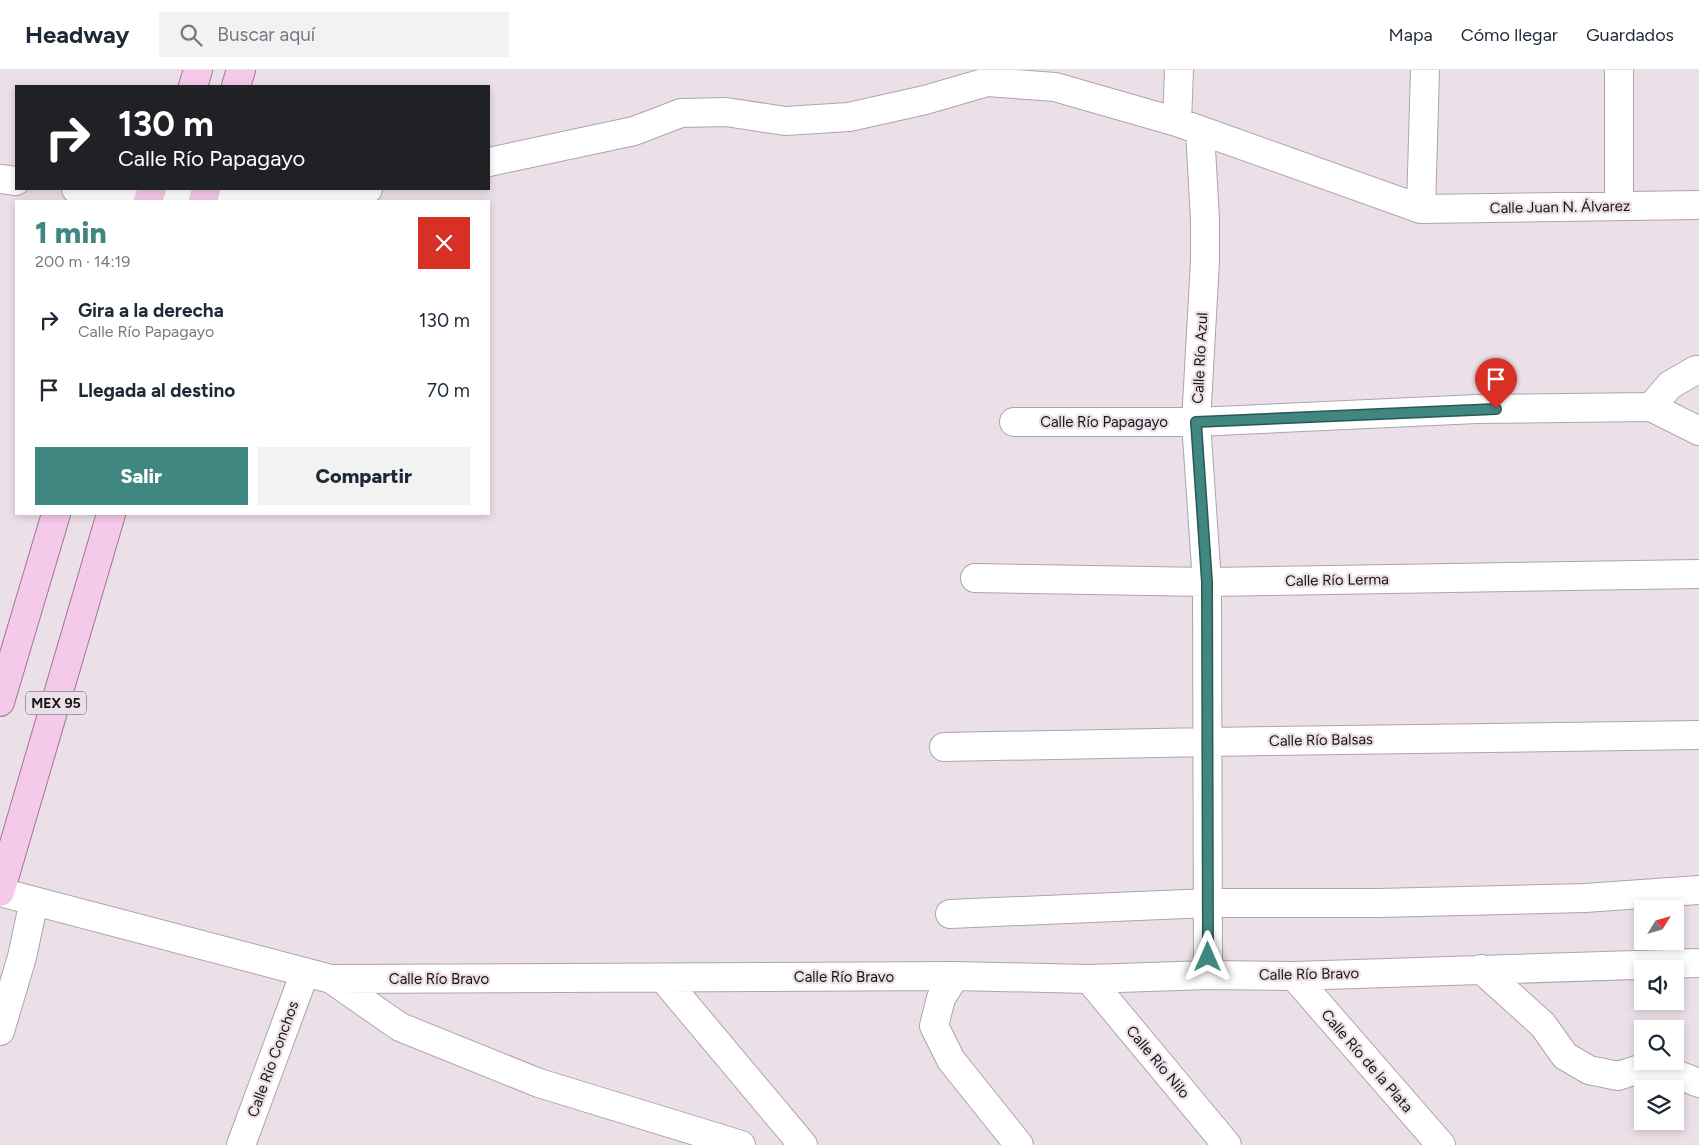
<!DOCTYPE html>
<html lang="es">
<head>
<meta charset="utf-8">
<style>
	:root { --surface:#fff; --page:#f2f2f3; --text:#1f2937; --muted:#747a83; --line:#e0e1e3; --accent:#418781 }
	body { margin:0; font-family:Figtree,sans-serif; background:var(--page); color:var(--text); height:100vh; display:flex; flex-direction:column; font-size:19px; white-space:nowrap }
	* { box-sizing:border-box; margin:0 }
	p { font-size:16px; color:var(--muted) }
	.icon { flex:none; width:28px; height:28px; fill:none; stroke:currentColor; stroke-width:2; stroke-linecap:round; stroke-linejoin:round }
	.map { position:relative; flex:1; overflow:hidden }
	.side { position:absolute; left:15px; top:130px; width:475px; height:315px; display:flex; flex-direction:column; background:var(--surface); border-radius:0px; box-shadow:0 2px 8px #0003 }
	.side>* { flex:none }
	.banner { position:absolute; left:15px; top:15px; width:475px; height:105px; border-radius:0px; box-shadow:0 2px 8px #0003; background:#202124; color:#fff; overflow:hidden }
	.needle { width:32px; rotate:53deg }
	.controls { position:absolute; left:1634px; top:830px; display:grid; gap:10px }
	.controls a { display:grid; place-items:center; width:50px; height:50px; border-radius:0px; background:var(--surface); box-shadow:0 2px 8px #0003; font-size:25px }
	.pin { position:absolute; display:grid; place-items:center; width:42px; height:42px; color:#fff; margin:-51px -21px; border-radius:50% 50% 50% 0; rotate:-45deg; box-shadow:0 0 5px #0007 }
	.pin .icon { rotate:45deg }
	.me { position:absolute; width:55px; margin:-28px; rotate:0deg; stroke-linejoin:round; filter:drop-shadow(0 0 4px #0008) }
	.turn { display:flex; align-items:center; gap:18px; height:105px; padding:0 20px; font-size:22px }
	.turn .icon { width:65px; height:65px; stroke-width:2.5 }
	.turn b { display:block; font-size:35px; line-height:42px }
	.round { display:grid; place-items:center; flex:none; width:52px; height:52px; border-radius:0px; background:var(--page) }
	.overview { display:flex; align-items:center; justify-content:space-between; height:85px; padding:0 20px }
	h1 { font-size:30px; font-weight:800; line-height:38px; color:var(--accent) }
	.button { display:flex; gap:10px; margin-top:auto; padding:10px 20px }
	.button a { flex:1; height:58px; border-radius:0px; background:var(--accent); color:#fff; font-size:20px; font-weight:800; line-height:58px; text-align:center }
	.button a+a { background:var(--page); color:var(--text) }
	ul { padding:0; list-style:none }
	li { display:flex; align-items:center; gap:15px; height:70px; padding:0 20px }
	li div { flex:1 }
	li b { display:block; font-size:19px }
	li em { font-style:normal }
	header { display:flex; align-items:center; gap:30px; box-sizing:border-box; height:70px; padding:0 25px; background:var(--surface); border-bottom:1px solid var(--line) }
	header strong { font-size:24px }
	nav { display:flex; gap:28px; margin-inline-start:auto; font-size:18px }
	.search { width:350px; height:45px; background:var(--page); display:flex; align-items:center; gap:12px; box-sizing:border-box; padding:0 18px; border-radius:0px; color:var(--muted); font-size:19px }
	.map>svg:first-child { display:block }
</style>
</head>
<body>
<header>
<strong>Headway</strong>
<div class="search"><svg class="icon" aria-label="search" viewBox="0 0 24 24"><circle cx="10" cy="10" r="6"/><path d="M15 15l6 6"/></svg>Buscar aquí</div>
<nav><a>Mapa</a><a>Cómo llegar</a><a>Guardados</a></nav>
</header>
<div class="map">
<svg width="1699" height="1075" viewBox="0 0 1699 1075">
	<rect width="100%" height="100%" fill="#ece0e8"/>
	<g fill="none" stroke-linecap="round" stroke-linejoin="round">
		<!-- minor casing -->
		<g stroke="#afa3ab" stroke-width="30">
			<path id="minor" d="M1619 0V135
				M1177 52 1179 0
				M1200 60 1205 150V191L1196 352 1207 512 1208 905
				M489 92 634 61 681 43 726 42 785 51 849 47 925 30 987 12 1055 17 1177 52 1421 139 1699 135
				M0 109 16 111
				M76 119 149 128 187 131
				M221 131 349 123 368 119
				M1421 139 1425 0
				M1651 337 1670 315 1696 300H1699
				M1014 352H1196L1477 339 1651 337 1699 361
				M975 508 1207 512 1699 504
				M944 677 1208 672 1699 665
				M0 822 331 909 955 906 1089 909 1208 905 1294 906 1699 893
				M950 844 1208 833H1378L1585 828 1699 820
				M1481 899 1543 955 1565 986 1589 1000 1618 1006 1652 995 1699 1013
				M955 906 941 928 934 956 951 990 1019 1075
				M1294 906 1441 1075
				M663 908 803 1075
				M331 909 400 957 539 1013 741 1075
				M1089 909 1227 1075
				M0 961 22 887 34 831
				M241 1075 305 902"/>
		</g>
		<!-- major casing -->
		<g stroke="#a47295" stroke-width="30">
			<path id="major" d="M193 16 198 0
				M236 16 241 0
				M148 131 152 119
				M203 131 206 119
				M0 632 56 444
				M0 822 111 444"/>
		</g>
		<!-- minor -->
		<use href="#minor" stroke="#fff" stroke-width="28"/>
		<!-- major -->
		<use href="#major" stroke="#f5c9e9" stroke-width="28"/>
	</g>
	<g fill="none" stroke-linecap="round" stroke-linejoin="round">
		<!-- route casing -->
		<g stroke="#2a5854" stroke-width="12">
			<path id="route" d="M1208 887 1207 512 1196 352 1496 339"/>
		</g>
		<!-- route -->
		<use href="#route" stroke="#418781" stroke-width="9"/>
	</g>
	<g text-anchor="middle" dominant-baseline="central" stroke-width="4.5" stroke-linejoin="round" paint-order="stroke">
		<!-- shield labels -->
		<rect fill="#ece0e8" stroke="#585155" stroke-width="1" x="26" y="621.5" width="60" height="23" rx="4"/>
		<g font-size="14" font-weight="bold" fill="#181416">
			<text x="56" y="633">MEX 95</text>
		</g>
		<!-- street labels -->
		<g font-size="15" fill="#181416" stroke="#ece0e8">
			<text transform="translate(1560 137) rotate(-1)">Calle Juan N. Álvarez</text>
			<text transform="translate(1200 288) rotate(-87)">Calle Río Azul</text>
			<text x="1104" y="352">Calle Río Papagayo</text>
			<text transform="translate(1337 510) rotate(-1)">Calle Río Lerma</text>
			<text transform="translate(1321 670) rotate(-1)">Calle Río Balsas</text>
			<text transform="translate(1309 904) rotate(-1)">Calle Río Bravo</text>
			<text x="844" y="907">Calle Río Bravo</text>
			<text x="439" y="909">Calle Río Bravo</text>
			<text transform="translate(273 989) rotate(-70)">Calle Río Conchos</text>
			<text transform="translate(1367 991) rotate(49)">Calle Río de la Plata</text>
			<text transform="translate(1158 992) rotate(50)">Calle Río Nilo</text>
		</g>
	</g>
</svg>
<div class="controls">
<a><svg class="needle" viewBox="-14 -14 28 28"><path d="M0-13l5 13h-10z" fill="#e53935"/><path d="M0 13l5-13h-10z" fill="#747a83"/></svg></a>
<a><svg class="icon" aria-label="sound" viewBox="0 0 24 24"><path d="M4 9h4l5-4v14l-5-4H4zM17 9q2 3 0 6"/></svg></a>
<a><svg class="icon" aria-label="search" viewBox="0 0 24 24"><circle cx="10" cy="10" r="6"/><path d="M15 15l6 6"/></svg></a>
<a><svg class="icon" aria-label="layers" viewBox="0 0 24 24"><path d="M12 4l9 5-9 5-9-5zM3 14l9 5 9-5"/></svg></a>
</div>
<div class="pin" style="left:1496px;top:339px;background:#d93025"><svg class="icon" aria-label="arrive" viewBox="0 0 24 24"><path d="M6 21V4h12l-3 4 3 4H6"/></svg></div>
<svg class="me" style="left:1208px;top:887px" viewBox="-20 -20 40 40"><path d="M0-17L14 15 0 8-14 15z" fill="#418781" stroke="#fff" stroke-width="4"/></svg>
<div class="banner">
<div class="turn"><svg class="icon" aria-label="right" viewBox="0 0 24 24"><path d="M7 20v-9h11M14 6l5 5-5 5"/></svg><div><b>130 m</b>Calle Río Papagayo</div></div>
</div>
<section class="side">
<div class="overview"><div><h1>1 min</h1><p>200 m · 14:19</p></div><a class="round" style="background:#d93025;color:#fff"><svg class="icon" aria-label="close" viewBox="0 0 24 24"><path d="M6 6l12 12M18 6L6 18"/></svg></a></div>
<ul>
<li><svg class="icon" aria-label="right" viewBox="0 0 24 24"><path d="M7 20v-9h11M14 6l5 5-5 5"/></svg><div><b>Gira a la derecha</b><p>Calle Río Papagayo</p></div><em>130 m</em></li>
<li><svg class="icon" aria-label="arrive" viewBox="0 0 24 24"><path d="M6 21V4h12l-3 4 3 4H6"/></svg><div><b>Llegada al destino</b></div><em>70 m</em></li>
</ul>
<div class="button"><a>Salir</a><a>Compartir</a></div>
</section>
</div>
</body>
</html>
